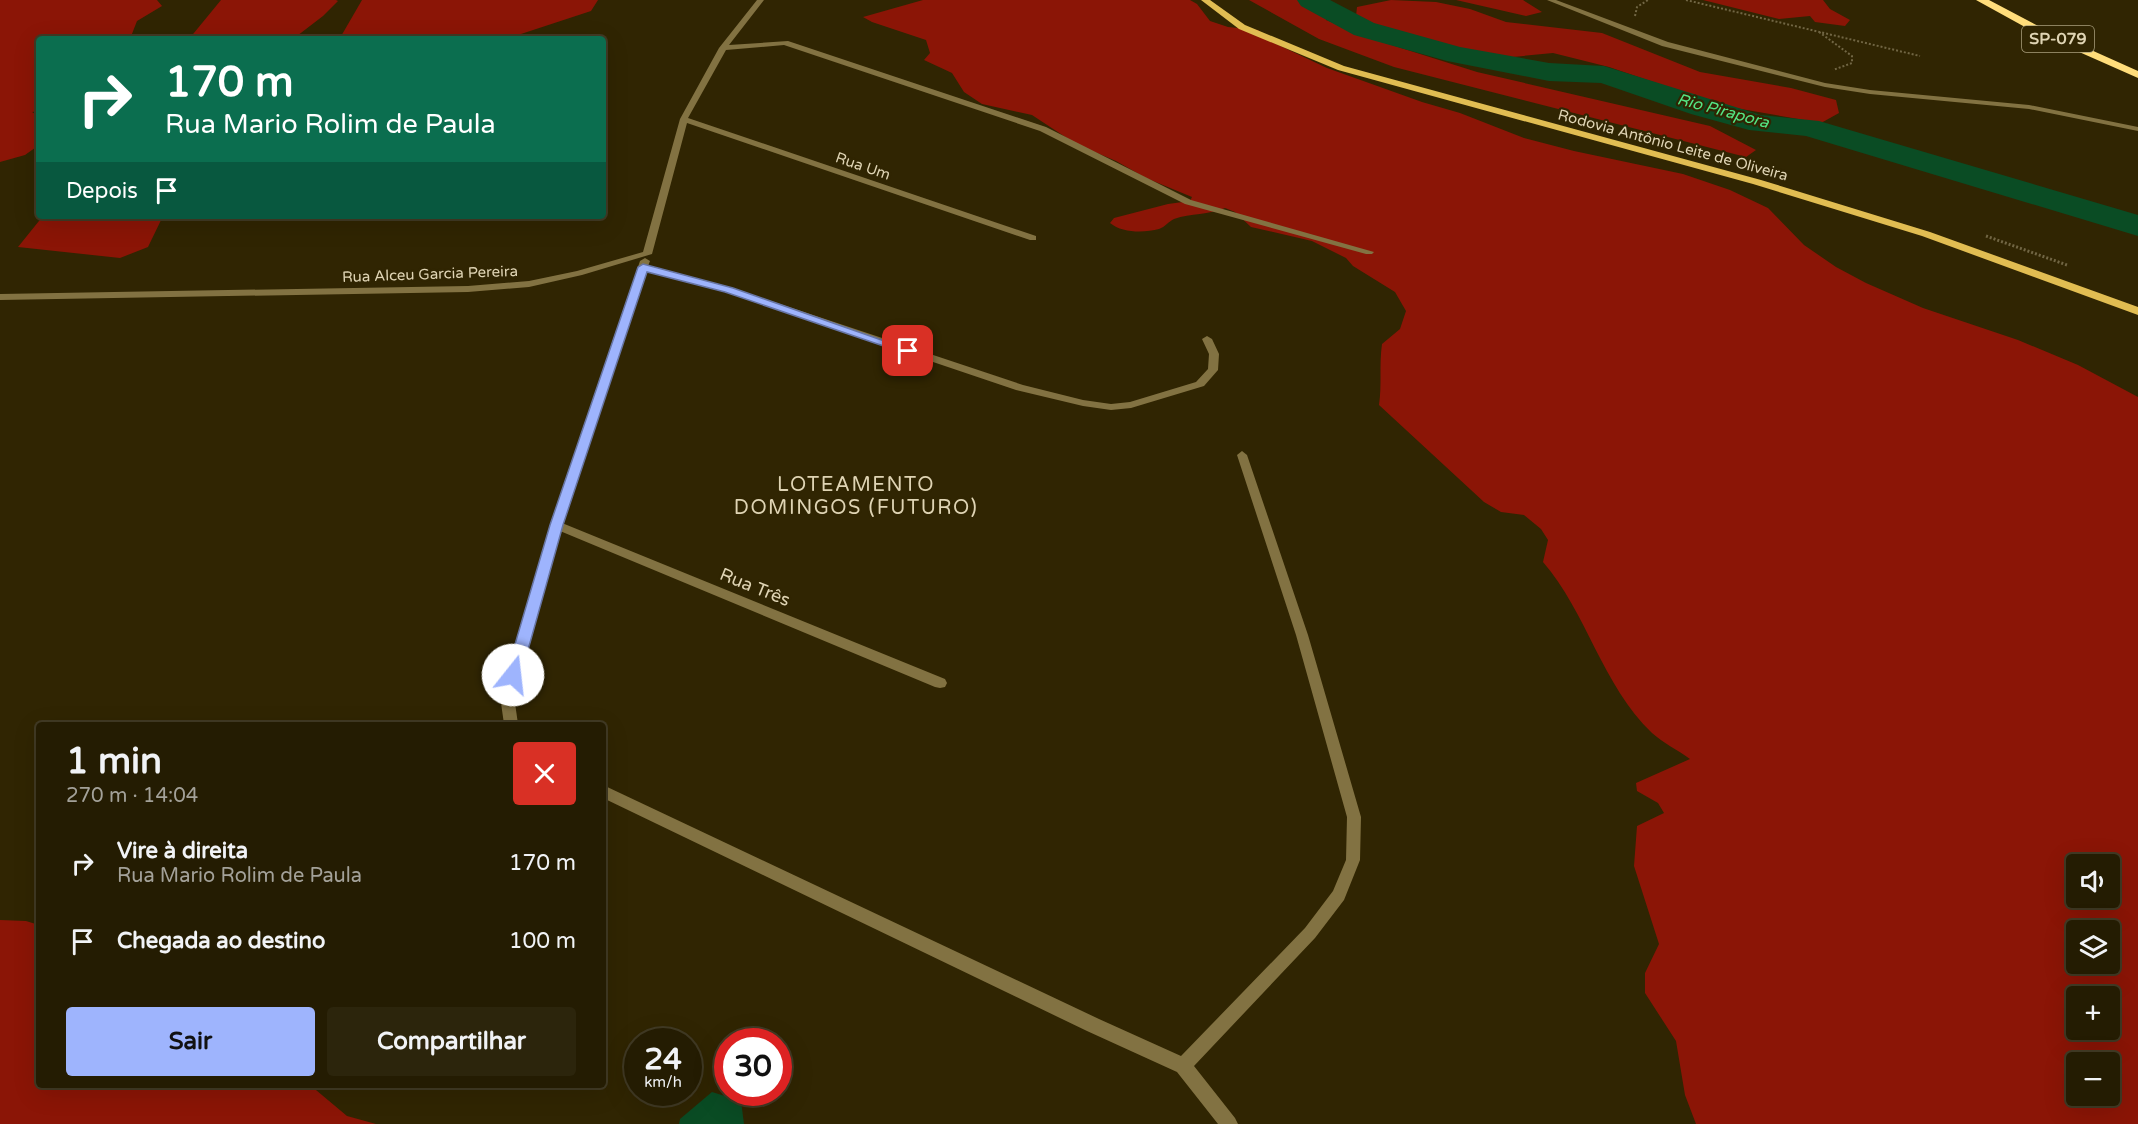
<!DOCTYPE html>
<html lang="pt">
<head>
<meta charset="utf-8">
<style>
	:root { --surface:#241c02; --page:#2c250c; --text:#f1f3f6; --muted:#a3a199; --line:#413a24; --accent:#9eb4fd }
	body { margin:0; font-family:"Varela Round",sans-serif; background:var(--page); color:var(--text); height:100vh; display:flex; flex-direction:column; font-size:22px; white-space:nowrap }
	* { box-sizing:border-box; margin:0 }
	p { font-size:20px; color:var(--muted) }
	.icon { flex:none; width:33px; height:33px; fill:none; stroke:currentColor; stroke-width:2; stroke-linecap:round; stroke-linejoin:round }
	.map { position:relative; flex:1; overflow:hidden }
	.panel { position:absolute; left:36px; top:722px; width:570px; height:366px; display:flex; flex-direction:column; background:var(--surface); border-radius:6px; box-shadow:0 6px 24px #0002,0 0 0 2px var(--line) }
	.panel>* { flex:none }
	.hud { position:absolute; left:36px; top:36px; width:570px; height:183px; border-radius:6px; box-shadow:0 6px 24px #0002,0 0 0 2px var(--line); background:#0b6e4f; color:#fff; overflow:hidden }
	.buttons { position:absolute; left:2066px; top:854px; display:grid; gap:12px }
	.buttons a { display:grid; place-items:center; width:54px; height:54px; border-radius:6px; background:var(--surface); box-shadow:0 6px 24px #0002,0 0 0 2px var(--line); font-size:30px }
	.speed { position:absolute; left:624px; top:1028px; display:flex; gap:12px; font-size:30px; font-weight:700; text-align:center }
	.speed>* { display:grid; place-content:center; width:78px; height:78px; border-radius:50%; background:var(--surface); box-shadow:0 6px 24px #0002,0 0 0 2px var(--line); line-height:1 }
	.speed small { font-size:15px; font-weight:400 }
	.speed .limit { border:9px solid #d22; background:#fff; color:#111 }
	.pin { position:absolute; display:grid; place-items:center; width:51px; height:51px; color:#fff; margin:-26px; border-radius:12px; box-shadow:0 3px 9px #0006 }
	.me { position:absolute; width:66px; margin:-33px; rotate:16deg; stroke-linejoin:round; filter:drop-shadow(0 0 4px #0008) }
	.turn { display:flex; align-items:center; gap:21px; height:126px; padding:0 30px; font-size:27px }
	.turn .icon { width:78px; height:78px; stroke-width:2.5 }
	.turn b { display:block; font-size:42px; line-height:51px }
	.then { display:flex; align-items:center; height:57px; padding:0 30px; background:#0003; gap:12px; font-size:22px }
	.round { display:grid; place-items:center; flex:none; width:63px; height:63px; border-radius:6px; background:var(--page) }
	.summary { display:flex; align-items:center; justify-content:space-between; height:102px; padding:0 30px }
	h1 { font-size:36px; font-weight:700; line-height:45px }
	.button { display:flex; gap:12px; margin-top:auto; padding:12px 30px }
	.button a { flex:1; height:69px; border-radius:6px; background:var(--accent); color:#111; font-size:24px; font-weight:700; line-height:69px; text-align:center }
	.button a+a { background:var(--page); color:var(--text) }
	ul { padding:0; list-style:none }
	li { display:flex; align-items:center; gap:18px; height:78px; padding:0 30px }
	li div { flex:1 }
	li b { display:block; font-size:22px }
	li em { font-style:normal }
	.map>svg:first-child { display:block }
</style>
</head>
<body>
<div class="map">
<svg width="2138" height="1124" viewBox="0 0 2138 1124">
	<rect width="100%" height="100%" fill="#302502"/>
	<!-- forest -->
	<path fill="#8b1506" fill-rule="evenodd" d="M0 0H157L162 6 137 21 130 39H39V111L32 112 39 116V145L25 155 0 162Z
		M221 0H336L338 1 323 16 293 39H189Z
		M362 0H598L591 11 506 39 340 38Z
		M923 0H1190L1197 4 1210 21 1228 27 1258 30 1272 42 1327 68 1422 102 1460 113 1524 138 1574 151 1683 174 1730 190 1768 208 1804 245 1836 267 1866 283 1923 308 2018 340 2078 365 2138 397V1124H1696L1685 1095 1676 1041 1645 993V973L1659 944 1634 866 1637 826 1664 813 1658 803 1637 791 1636 783 1690 759C1678 750 1663 743 1652 733 1602 685 1587 613 1543 562L1548 540 1541 529 1524 515 1501 512 1484 502 1379 405C1382 385 1379 365 1382 344L1400 329 1406 311 1395 292 1353 266 1346 258 1312 241 1251 227 1235 212 1225 208C1209 215 1191 213 1174 219 1169 221 1165 227 1159 229 1144 233 1122 233 1110 223L1114 218 1168 204 1190 201 1192 197 1146 178 1116 161 1076 144 1032 115 982 104 964 92 952 73 924 60 930 53 926 40 872 22 863 17ZM2076 864H2109V897H2076ZM2076 930H2109V963H2076ZM2076 996H2109V1029H2076ZM2076 1062H2109V1095H2076Z
		M1249 0H1327L1326 20 1379 41 1477 72 1710 126 1756 150 1746 157 1394 67 1319 39Z
		M1391 0 1436 2 1470 9 1506 22 1602 33 1700 72 1791 88 1836 100 1839 113 1821 123 1724 106 1609 67 1553 53 1492 59 1386 31 1356 16 1357 7Z
		M1456 0H1523L1542 12 1526 16Z
		M1703 0H1823L1830 9 1850 20 1845 26 1815 22 1810 16 1779 19Z
		M43 216H163L148 247 120 258 18 247Z
		M0 920 26 921 39 925V1084L310 1085 347 1116 376 1124H0Z"/>
	<!-- water -->
	<path fill="#0a4c24" d="M712 1092 741 1101 744 1124H679L680 1119Z"/>
	<g fill="none" stroke-linecap="round" stroke-linejoin="round">
		<!-- river -->
		<path fill="#0a4c24" fill-rule="evenodd" d="M1297 0H1330L1374 23 1460 47 1549 63 1604 66 1761 115 1819 121 2138 215V236L1806 136 1749 130 1691 114 1601 83 1549 81 1447 61 1354 35 1301 6Z"/>
		<!-- path-far1 -->
		<path stroke="#716644" stroke-width="2" stroke-dasharray="2 2" stroke-linecap="butt" d="M1686 0 1920 56
			M1635 16 1637 7 1648 0
			M1819 32 1852 56V63L1833 70"/>
		<!-- path -->
		<path stroke="#716644" stroke-width="3" stroke-dasharray="2 2" stroke-linecap="butt" d="M1986 236 2067 265"/>
		<!-- street -->
		<path fill="#827242" fill-rule="evenodd" d="M757 0H764L729 45 788 41 1046 127 1191 200 1374 252 1372 254H1366L1185 204 1040 131 784 45 726 50 688 118 1036 236V240H1030L687 123 652 254 582 275 529 287 468 292 0 300V294L468 286 529 281 577 271 643 252 680 119 719 48Z
			M1547 0H1556L1668 42 1825 83 1870 90 2029 105 2138 127V131L2029 109 1870 94 1825 87 1662 46Z
			M645 258 650 261 648 266 732 288 1023 385 1083 400 1111 404 1130 402 1196 382 1208 369 1209 354 1202 339 1207 336 1212 339 1219 354 1218 370 1204 386 1131 408 1111 410 1083 406 1016 390 726 292 646 271 562 523 945 679 947 683 945 687 940 688 935 687 560 531 514 696 518 724H504L500 696 550 525 640 261Z
			M1242 451 1247 455 1308 635 1361 817 1360 860 1344 900 1315 938 1194 1066 1235 1118 1238 1124H1218L1177 1072 1087 1031 603 798V785L1099 1019 1181 1056 1305 928 1333 891 1346 860 1347 817 1296 635 1237 455Z"/>
		<!-- primary -->
		<path fill="#e1bd52" fill-rule="evenodd" d="M1201 0H1210L1245 25 1344 66 1761 180 1930 232 2138 307V315L1922 236 1753 184 1338 70 1239 29Z"/>
		<!-- highway -->
		<path fill="#ffdd7b" fill-rule="evenodd" d="M1976 0H1989L2042 28 2138 71V78L2034 32Z"/>
	</g>
	<!-- route -->
	<path fill="#9eb4fd" stroke="#6775a4" stroke-width="1.5" d="M643 264 733 288 913 351 908 354 904 353 725 292 647 272 563 525 521 675 519 679H508L506 675 550 525 638 267Z"/>
	<g text-anchor="middle" dominant-baseline="central" stroke-width="4.5" stroke-linejoin="round" paint-order="stroke">
		<!-- far-street labels -->
		<g font-size="15" fill="#dfd4b4" stroke="#302502">
			<text transform="translate(1673 145) rotate(15)">Rodovia Antônio Leite de Oliveira</text>
			<text transform="translate(863 166) rotate(19)">Rua Um</text>
			<text transform="translate(430 274) rotate(-2)">Rua Alceu Garcia Pereira</text>
		</g>
		<!-- shield labels -->
		<rect fill="#302502" stroke="#aaa07f" stroke-width="1.5" x="2022" y="26" width="72" height="26" rx="4.5"/>
		<g font-size="16" font-weight="bold" fill="#dfd4b4">
			<text x="2058" y="39">SP-079</text>
		</g>
		<!-- far-water labels -->
		<g font-size="16" font-style="italic" fill="#54e584" stroke="#302502">
			<text transform="translate(1723 111) rotate(15)">Rio Pirapora</text>
		</g>
		<!-- street labels -->
		<g font-size="18" fill="#dfd4b4" stroke="#302502">
			<text transform="translate(755 587) rotate(22)">Rua Três</text>
		</g>
		<!-- neighbourhood labels -->
		<g font-size="20" letter-spacing="1.5" fill="#dfd4b4" stroke="#302502">
			<text x="856" y="485">LOTEAMENTO<tspan x="856" dy="23">DOMINGOS (FUTURO)</tspan></text>
		</g>
	</g>
</svg>
<div class="buttons">
<a><svg class="icon" aria-label="sound" viewBox="0 0 24 24"><path d="M4 9h4l5-4v14l-5-4H4zM17 9q2 3 0 6"/></svg></a>
<a><svg class="icon" aria-label="layers" viewBox="0 0 24 24"><path d="M12 4l9 5-9 5-9-5zM3 14l9 5 9-5"/></svg></a>
<a>+</a>
<a>−</a>
</div>
<div class="speed"><div>24<small>km/h</small></div><div class="limit">30</div></div>
<div class="pin" style="left:908px;top:351px;background:#d93025"><svg class="icon" aria-label="arrive" viewBox="0 0 24 24"><path d="M6 21V4h12l-3 4 3 4H6"/></svg></div>
<svg class="me" style="left:513px;top:675px" viewBox="-20 -20 40 40"><circle r="19" fill="#fff"/><path d="M0-13L10 11 0 6-10 11z" fill="#9eb4fd"/></svg>
<div class="hud">
<div class="turn"><svg class="icon" aria-label="right" viewBox="0 0 24 24"><path d="M7 20v-9h11M14 6l5 5-5 5"/></svg><div><b>170 m</b>Rua Mario Rolim de Paula</div></div>
<div class="then">Depois<svg class="icon" aria-label="arrive" viewBox="0 0 24 24"><path d="M6 21V4h12l-3 4 3 4H6"/></svg></div>
</div>
<section class="panel">
<div class="summary"><div><h1>1 min</h1><p>270 m · 14:04</p></div><a class="round" style="background:#d93025;color:#fff"><svg class="icon" aria-label="close" viewBox="0 0 24 24"><path d="M6 6l12 12M18 6L6 18"/></svg></a></div>
<ul>
<li><svg class="icon" aria-label="right" viewBox="0 0 24 24"><path d="M7 20v-9h11M14 6l5 5-5 5"/></svg><div><b>Vire à direita</b><p>Rua Mario Rolim de Paula</p></div><em>170 m</em></li>
<li><svg class="icon" aria-label="arrive" viewBox="0 0 24 24"><path d="M6 21V4h12l-3 4 3 4H6"/></svg><div><b>Chegada ao destino</b></div><em>100 m</em></li>
</ul>
<div class="button"><a>Sair</a><a>Compartilhar</a></div>
</section>
</div>
</body>
</html>
